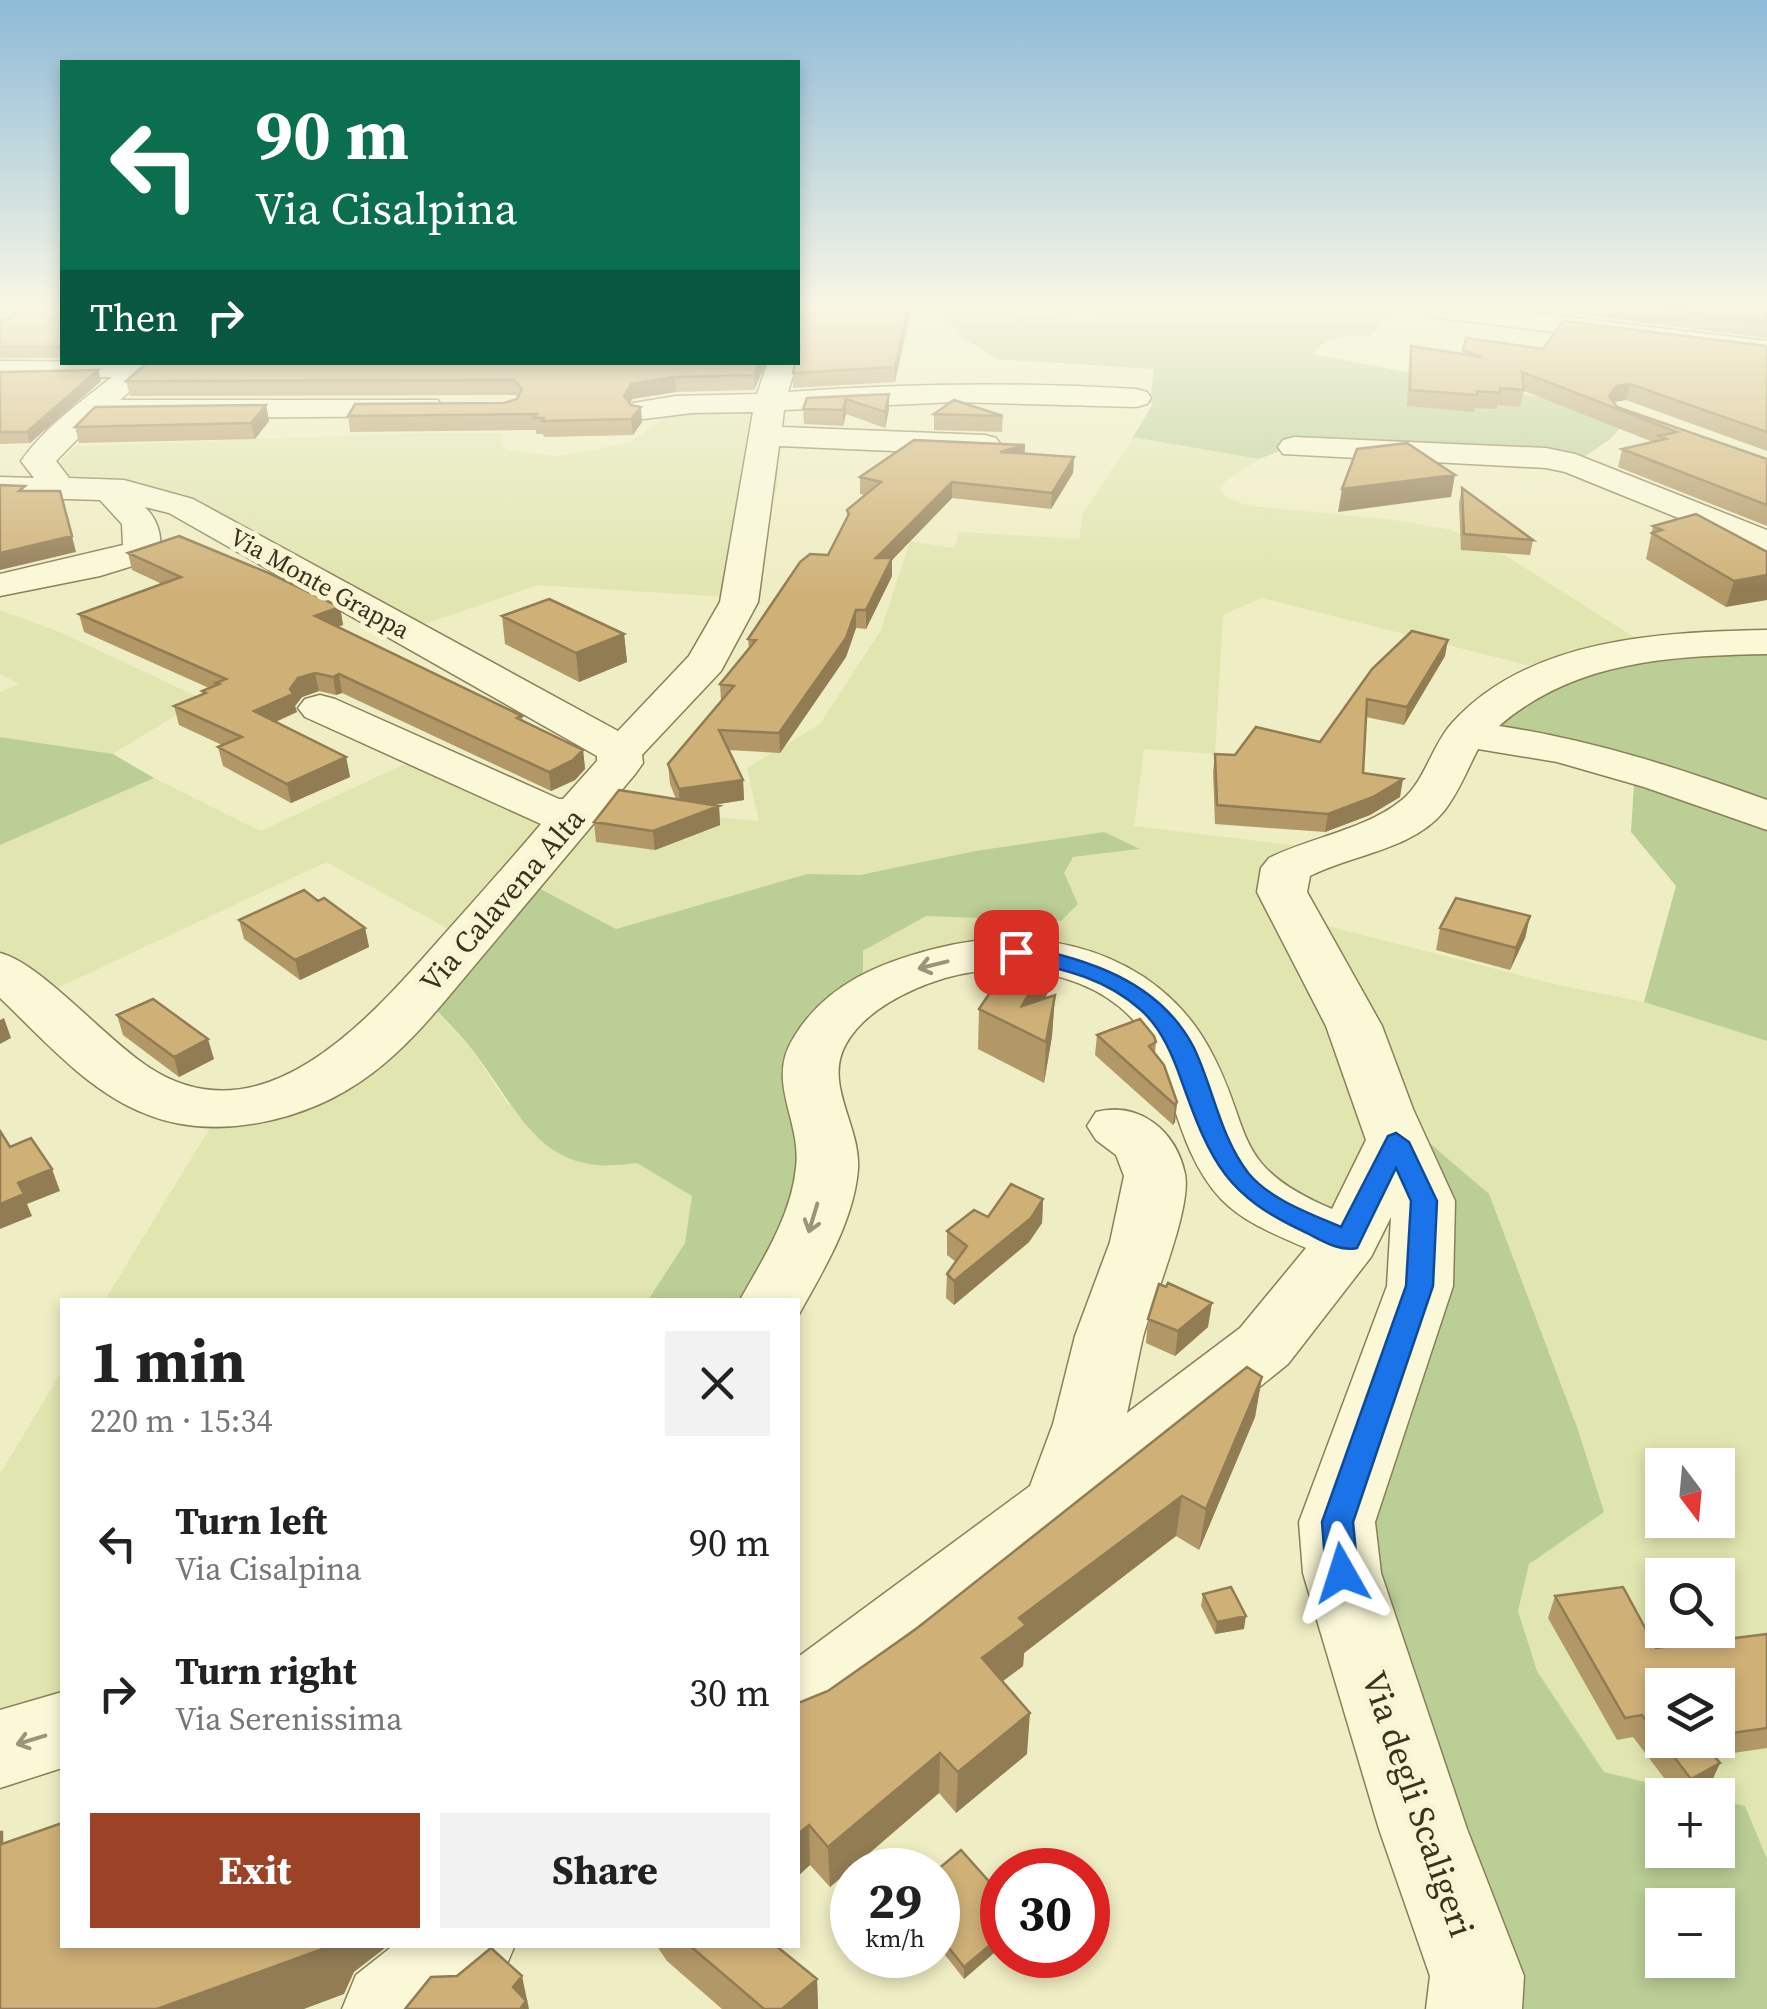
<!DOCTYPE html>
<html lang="en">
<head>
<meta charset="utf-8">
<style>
	:root { --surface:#fff; --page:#f2f2f2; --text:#222; --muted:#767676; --accent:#9b4227 }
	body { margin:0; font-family:"Source Serif 4",serif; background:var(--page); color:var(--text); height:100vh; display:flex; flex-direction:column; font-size:38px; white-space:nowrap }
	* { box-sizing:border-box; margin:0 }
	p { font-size:32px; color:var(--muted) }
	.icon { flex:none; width:55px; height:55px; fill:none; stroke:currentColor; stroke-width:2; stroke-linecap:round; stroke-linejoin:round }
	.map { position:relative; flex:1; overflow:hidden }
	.details { position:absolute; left:60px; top:1298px; width:740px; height:650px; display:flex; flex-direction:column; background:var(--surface); border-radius:0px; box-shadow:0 5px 15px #0003 }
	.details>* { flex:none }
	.hud { position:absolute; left:60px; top:60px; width:740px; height:305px; border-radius:0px; box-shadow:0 5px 15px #0003; background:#0b6e4f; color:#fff; overflow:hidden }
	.needle { width:65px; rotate:164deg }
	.controls { position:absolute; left:1645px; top:1448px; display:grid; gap:20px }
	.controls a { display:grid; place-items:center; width:90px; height:90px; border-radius:0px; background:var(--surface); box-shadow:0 5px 15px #0003; font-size:50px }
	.speed { position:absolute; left:830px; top:1848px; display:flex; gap:20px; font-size:50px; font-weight:700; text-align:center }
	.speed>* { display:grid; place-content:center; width:130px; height:130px; border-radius:50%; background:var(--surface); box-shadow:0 5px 15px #0003; line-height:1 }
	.speed small { font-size:25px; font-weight:400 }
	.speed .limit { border:15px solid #d22; background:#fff; color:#111 }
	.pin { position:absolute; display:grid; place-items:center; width:85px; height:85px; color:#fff; margin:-42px; border-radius:20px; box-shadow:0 5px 15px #0006 }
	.me { position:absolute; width:110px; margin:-55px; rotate:354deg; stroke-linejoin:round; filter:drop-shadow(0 0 8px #0008) }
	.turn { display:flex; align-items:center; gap:35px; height:210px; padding:0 30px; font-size:45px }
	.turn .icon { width:130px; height:130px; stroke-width:2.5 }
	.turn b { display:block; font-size:70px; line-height:85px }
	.then { display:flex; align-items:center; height:95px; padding:0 30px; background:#0003; gap:20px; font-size:38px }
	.round { display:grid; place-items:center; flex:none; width:105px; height:105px; border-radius:0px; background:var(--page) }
	.summary { display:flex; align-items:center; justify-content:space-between; height:170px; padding:0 30px }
	h1 { font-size:60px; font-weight:700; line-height:75px }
	.button { display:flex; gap:20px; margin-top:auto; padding:20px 30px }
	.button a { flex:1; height:115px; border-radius:0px; background:var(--accent); color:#fff; font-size:40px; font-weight:700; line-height:115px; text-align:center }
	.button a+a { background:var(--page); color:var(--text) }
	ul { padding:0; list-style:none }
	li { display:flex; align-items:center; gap:30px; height:150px; padding:0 30px }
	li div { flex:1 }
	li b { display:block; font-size:38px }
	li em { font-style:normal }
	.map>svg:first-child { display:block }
</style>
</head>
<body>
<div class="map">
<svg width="1767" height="2009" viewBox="0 0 1767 2009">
	<rect width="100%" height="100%" fill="#efedc3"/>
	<!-- farmland -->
	<path fill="#e1e5b0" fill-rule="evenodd" d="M778 407V485L745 598 538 585 422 625 185 502 61 484 56 465 76 446 423 433H503L501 445 507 449 555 456 629 443 673 412Z
		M1133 437 1259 459 1223 483 1220 491 1229 499 1250 506 1388 519 1452 530 1503 554 1651 648 1559 673 1262 598 1223 615 1215 754 1144 749 1134 826 1324 849 1284 867 1296 918 1558 985 1644 1002 1767 1041V1859L1745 1806 1718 1800V1795H1698L1604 1773 1537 1671 1518 1611 1529 1564 1413 1130 1347 1240 1287 1213 1155 1004 1017 951 863 995V951L926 916 1061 921 1064 873 1073 857 1138 850 1104 832 975 851 860 875 807 874 616 929 520 878 469 940 326 862 34 999 0 971V845L154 778 261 831 400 766 428 758 569 821 669 813 759 821 747 768 820 724 881 630 910 541 953 548 960 532 1079 539 1083 513ZM1662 1465H1718V1520H1662ZM1662 1575H1718V1630H1662ZM1662 1685H1718V1740H1662Z
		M0 610 62 633 202 699 113 754 0 737V692L19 684 0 674Z
		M421 995 473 1051 507 1103 610 1167 637 1163 693 1196 685 1243 648 1300H105L222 1108 282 1095Z
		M62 1371V1735L0 1754V1474Z"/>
	<!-- green -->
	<path fill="#bace96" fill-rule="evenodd" d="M951 309 1093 320 1099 309H1395L1369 337C1345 335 1327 336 1312 354L1633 415 1609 440 1572 465 1290 447 1259 459 1133 437 1153 404 1150 403 1154 369 996 359 960 336 948 317Z
		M1767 641V1041L1644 1002 1676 886 1631 832 1635 769 1462 735 1559 673Z
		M0 737 113 754 154 778 0 845Z
		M1104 832 1140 849 1073 857 1064 873 1078 904 1061 921 926 916 863 951V995L817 1048 827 1144 771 1300H648L685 1243 692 1196 637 1163C541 1179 523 1116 474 1052 459 1032 439 1014 422 995L520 878 616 929 807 874 860 875 975 851Z
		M1413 1129 1489 1194 1577 1427 1604 1512 1529 1564 1518 1611 1537 1671 1604 1772 1698 1795H1662V1850H1718V1800L1745 1806 1767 1859V2009H1479L1348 1580ZM1662 1905H1718V1960H1662Z"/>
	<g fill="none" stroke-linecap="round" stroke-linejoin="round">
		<!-- minor casing -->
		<g stroke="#8a7f59" stroke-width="3">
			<path id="minor" d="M0 309H25L10 326 0 328Z
				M1419 309H1502L1767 341V359L1432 317Z
				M0 361 163 362 120 400H438L442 407 438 414 427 416 97 419 56 461 69 478 124 480 193 499 618 731 689 656 720 602 753 412 692 413 644 419 633 417 629 410 633 403 676 396 757 394 768 362 796 365 788 392C904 383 1020 382 1136 389L1147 392 1151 398 1147 404 1136 407 955 402 784 410 782 427 985 435 996 438 1001 445 996 452 985 455 779 446 758 602 721 671 642 755 643 763 636 773C584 835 532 897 480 959 446 999 413 1043 371 1074 309 1121 213 1144 141 1112 86 1089 42 1038 0 998V953C41 963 107 1041 150 1068 264 1142 371 1017 440 939 474 901 508 863 541 824L305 717 298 708 305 699 320 695 335 699 559 799H563L597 761V756L169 513 145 507C158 520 166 542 155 559L100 576 0 596V574L123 545 122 524 100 500 0 497V477L34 478 21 461C45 427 79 403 112 377L0 379Z
				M1294 437 1546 448 1575 454 1767 530V554L1565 472 1546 468 1283 454 1278 447 1283 440Z
				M1767 630V654C1671 656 1575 660 1499 726 1592 740 1679 768 1767 800V830L1644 787 1557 762 1478 749C1467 770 1459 792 1444 811 1414 849 1351 855 1310 876L1307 892 1382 1026 1413 1109 1455 1201 1453 1286 1375 1522 1381 1573 1467 1829 1524 1976 1522 2009H1426L1430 1976 1379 1829 1303 1573 1299 1522 1387 1286 1391 1217 1371 1257 1288 1364 913 1667 827 1729 798 1740V1657L1030 1486 1053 1424 1075 1336 1110 1242 1124 1176 1116 1155 1096 1140 1087 1126 1096 1112C1139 1101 1176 1130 1185 1174 1192 1208 1153 1300 1143 1337 1137 1362 1133 1388 1127 1413L1240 1328 1306 1248C1277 1235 1244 1223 1221 1199 1183 1158 1176 1103 1155 1054 1122 976 1019 956 945 978 909 989 865 1010 846 1044 823 1084 861 1126 858 1169 854 1221 823 1271 798 1316V1300H740C763 1259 791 1216 796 1168 802 1120 765 1082 794 1037 826 984 881 962 938 948 1040 922 1156 951 1209 1048 1255 1131 1227 1164 1332 1209L1366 1140 1326 1026 1257 892 1261 868 1269 858C1311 837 1365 830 1402 800 1425 781 1432 745 1452 723 1529 638 1660 632 1767 630Z
				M62 1692V1768L0 1788V1710Z
				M394 1945H515L501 1978 464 2009H342L356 1975Z"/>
		</g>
		<!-- minor -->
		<use href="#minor" fill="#faf8d7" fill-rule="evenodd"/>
	</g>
	<!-- wall -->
	<path fill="#b29867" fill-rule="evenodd" d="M62 309V358H0V320Z
		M798 309H911L895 382 793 388V373L798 362Z
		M1577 309H1767V338L1576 314Z
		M1466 338 1543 349 1767 346V451L1626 400 1614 402 1617 407 1767 459V526L1618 467 1622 449 1653 442 1524 391 1520 407 1497 405V409L1475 408 1474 412 1407 406 1409 362 1411 346 1462 354Z
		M148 362H767L754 390 676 392 632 399 630 404 642 422 633 435 544 437 543 434H536V430L350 432 348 416 504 403 517 399 516 395 130 396 126 381Z
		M98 370 101 381 30 443 0 444V372Z
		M889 394V409L885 428 846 414 843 426 804 424 803 409 807 398Z
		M266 405 269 421 255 439 79 443 75 427Z
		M934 414 1003 416 1002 432 934 430Z
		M1025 445 1024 454 1074 457 1073 473 1051 509 952 498 892 560V576L866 629 856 628 846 657 780 753 728 750 743 780 744 800 713 805 719 806 720 825 655 850 596 842 594 822 676 799 670 784 668 764 721 701 720 684 749 649 748 639 828 555 847 518V510L865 495 860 494V477Z
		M1462 488 1533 540 1530 555 1461 550 1459 503Z
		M1653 526 1767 552 1726 607 1646 559Z
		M128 553 340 607 343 625 337 627 522 716 523 721 583 750 585 769 575 780 551 791 342 693 336 695 319 691 302 697 295 706 297 712 276 722 346 757 350 777 291 803 223 766 218 747 222 745 179 725 174 706 203 694 202 691 209 688 84 632 79 614 162 584 132 570Z
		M502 616 624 634 627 662 579 682 505 644Z
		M1445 656 1404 725 1366 717 1363 773 1400 797 1370 815 1325 832 1215 824 1213 772 1215 754 1235 755 1320 742 1372 669Z
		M318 901 365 928 369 947 300 980 244 939 239 920Z
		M1530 916 1525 938 1510 970 1436 950 1440 928Z
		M1057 942 1054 981 1045 998 1055 995 1052 1036 1044 1083 978 1049 979 1009Z
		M117 1015 214 1059 179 1077 123 1035Z
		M1097 1035 1156 1042 1155 1053 1177 1102 1175 1122 1173 1125 1095 1055Z
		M1043 1199 1042 1223 1029 1242 954 1305 946 1298 947 1274 956 1262 947 1255V1231Z
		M1148 1319 1208 1327 1175 1356 1146 1343Z
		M1262 1377 1255 1417 1199 1550 1176 1536 1024 1653 1023 1666 1003 1681 1027 1754 956 1813 939 1793 830 1887 810 1865 798 1876 828 1691Z
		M1203 1594 1244 1629 1215 1634 1201 1606Z
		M1555 1596 1656 1648 1767 1634V1748L1713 1756 1720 1763 1710 1785 1692 1795H1677L1633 1737 1617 1740 1548 1618ZM1718 1685V1740H1662Z
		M937 1870 1002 1896V1946L964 1979 938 1946Z
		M656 1945H775L817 1979 818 2009H722L667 1961Z"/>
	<!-- shaded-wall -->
	<path fill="#917c54" d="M908 309H911L895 382V367Z
		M759 362H767L754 390V375Z
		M98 370 101 381 30 443 27 432Z
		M675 377 676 392 632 399 626 412 624 396 631 384Z
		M1630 384 1626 400 1613 402 1609 396 1617 386Z
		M889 394V409L885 428V412Z
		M846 399V414L843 426V410Z
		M266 405 269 421 255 439 251 423Z
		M641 407 642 422 633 435 631 419Z
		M1025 445 1024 461 1000 452Z
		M1074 457 1073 473 1051 509 1052 493Z
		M1455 475 1451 497 1338 512 1342 489Z
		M952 482V498L892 560V576L866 629V610L876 558Z
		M72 536 76 552 0 570V553Z
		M1767 575V600L1726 607 1734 581Z
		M340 607 343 625 318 634 315 616Z
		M856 610V628L846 657 780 753 779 733Z
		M624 634 627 662 579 682 576 653Z
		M1448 640 1445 656 1404 725 1407 707Z
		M315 673 319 691 302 697 295 706 297 712 258 729 254 711 290 689 298 678Z
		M339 674 342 693 336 695 333 677Z
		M583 750 585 769 575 780 551 791 549 772Z
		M346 757 350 777 291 803 287 784Z
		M1403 779 1400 797 1370 815 1325 832 1328 814Z
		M743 780 744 800 680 810 679 789Z
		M719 806 720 825 655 850 653 831Z
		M1530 916 1525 938 1510 970 1516 948Z
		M365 928 369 947 300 980 295 960Z
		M1057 942 1054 981 1027 1032 1022 1006Z
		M1055 995 1052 1036 1044 1083 1046 1042Z
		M4 1018 11 1038 0 1044V1020Z
		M208 1039 214 1059 179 1077 174 1057Z
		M1177 1102 1175 1122 1173 1125 1175 1105Z
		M52 1169 60 1191 27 1204 32 1216 0 1229V1204L18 1183Z
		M1043 1199 1042 1223 1029 1242 954 1305V1281Z
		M1212 1303 1208 1327 1175 1356 1178 1331Z
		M1262 1377 1255 1417 1199 1550 1206 1509Z
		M1182 1496 1176 1536 1024 1653 1023 1666 980 1698 982 1658 1019 1618Z
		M1246 1616 1244 1629 1215 1634 1217 1622Z
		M1030 1713 1027 1754 956 1813 958 1772Z
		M940 1753 939 1793 830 1887 828 1847Z
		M1720 1763 1710 1785 1692 1795H1684L1691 1779Z
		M809 1825 810 1865 798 1876V1834Z
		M1002 1935V1946L964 1979V1967Z
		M329 1945H389L354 1972 344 1994 304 2009H157Z
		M522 1976 529 2009H518L513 1987Z
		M817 1979 818 2009H782Z"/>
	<!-- building -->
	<path fill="#cfb178" stroke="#917c54" stroke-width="2.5" d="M18 309H62V347H0V320L10 318Z
		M798 309H908L895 367 793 373 795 362H798L799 348Z
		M1663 309H1767V322Z
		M1563 321 1767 346V432L1630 384 1617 386 1609 396 1617 407 1767 459V505L1622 449 1666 439 1659 436 1677 432 1522 372 1524 390 1500 388V393L1477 391V395L1410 390 1411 346 1481 357 1463 350 1466 338 1543 349Z
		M148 362H759L754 375 675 377 631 384 624 396 631 405 641 407 631 419 542 421 544 418H534L537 414 348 416 355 404 504 403 517 399 522 389 514 380 126 381Z
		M98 370 27 432H0V372Z
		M889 394 885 412 846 399 843 410 803 409 807 398Z
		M954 400 1003 416 934 414Z
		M266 405 251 423 75 427 95 407Z
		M914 440 1025 445 1000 452 1074 457 1052 493 952 482 876 558H892L866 610H856L846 638 779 733 719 730 743 780 679 789 668 764 734 686 720 684 756 640 748 639 800 562 810 554 828 555 849 514 847 510 881 482 860 477Z
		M1407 443 1455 475 1342 489 1357 449Z
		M0 485 25 486 19 491H60L72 536 0 553Z
		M1462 488 1533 540 1464 534Z
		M1696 514 1767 552V575L1734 581 1652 533 1662 530 1653 526Z
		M179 536 271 574 340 607 315 616 522 716 517 718 583 750 573 760 549 772 339 674 333 677 315 673 298 678 290 689 293 694 254 711 346 757 287 784 218 747 242 737 174 706 206 693 202 691 219 684 216 683 226 679 79 614 181 577 128 553Z
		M549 599 624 634 576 653 502 616Z
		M1412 631 1448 640 1407 707 1367 699 1363 773 1403 779 1373 797 1328 814 1217 805 1215 754 1235 755 1256 727 1320 742 1372 669Z
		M619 790 719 806 653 831 594 822Z
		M304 890 318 901 324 898 365 928 295 960 239 920Z
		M1456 898 1530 916 1516 948 1440 928Z
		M1028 936 1057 942 1022 1006 1055 995 1046 1042 979 1009Z
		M153 999 208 1039 174 1057 117 1015Z
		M1140 1019 1154 1036 1156 1042 1149 1046 1164 1065 1177 1102 1175 1105 1097 1035Z
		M0 1131 10 1147 31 1138 52 1169 18 1183 24 1194 0 1204Z
		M1011 1184 1043 1199 1031 1218 954 1281 947 1274 967 1246 947 1231 974 1210 988 1217Z
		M1168 1283 1212 1303 1178 1331 1148 1319 1159 1284 1166 1287Z
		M1247 1367 1262 1377 1206 1509 1182 1496 1019 1618 1026 1625 982 1658 1030 1713 958 1772 940 1753 828 1847 809 1825 798 1834V1703L828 1691 916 1629Z
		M1231 1587 1246 1616 1217 1622 1203 1594Z
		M1623 1587 1656 1648 1767 1634V1728L1718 1735V1685H1662V1740H1700L1720 1763 1691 1779 1642 1715 1625 1718 1555 1596Z
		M62 1823V1945H329L328 1947 157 2009H0V1832H2V1844Z
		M961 1850 1002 1896V1935L964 1967 938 1934 937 1870Z
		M689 1945H775L817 1979 782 2009H764Z
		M491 1948 522 1976 513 1987 526 2001 520 2009H405L431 1977 457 1976Z"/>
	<!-- one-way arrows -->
	<defs><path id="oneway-shaft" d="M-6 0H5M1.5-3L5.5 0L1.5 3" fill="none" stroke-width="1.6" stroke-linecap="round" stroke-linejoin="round" transform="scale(2.5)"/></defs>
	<g stroke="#9a957a">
		<use href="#oneway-shaft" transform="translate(933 965) rotate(166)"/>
		<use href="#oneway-shaft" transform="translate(813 1218) rotate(107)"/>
		<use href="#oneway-shaft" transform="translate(31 1740) rotate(163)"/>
	</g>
	<!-- sky -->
	<linearGradient id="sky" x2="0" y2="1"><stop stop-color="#8dbad8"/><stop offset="0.52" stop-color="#f8f7e4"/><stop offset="1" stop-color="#f8f7e4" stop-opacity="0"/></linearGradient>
	<rect width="1767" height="591" fill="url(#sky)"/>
	<!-- route -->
	<path fill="#1a73e8" stroke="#114b97" stroke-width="2.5" d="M1016 945C1085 958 1159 980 1194 1048 1214 1090 1220 1137 1249 1174 1271 1200 1311 1214 1341 1227L1388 1136 1396 1133 1409 1142 1437 1201 1433 1286 1353 1522 1358 1573 1354 1583 1342 1586 1331 1583 1326 1573 1322 1522 1406 1286 1411 1201 1396 1168 1357 1248C1340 1252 1323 1241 1307 1233 1226 1196 1211 1163 1182 1082 1173 1056 1162 1029 1141 1010 1102 975 1056 968 1008 957L1005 952 1008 947Z"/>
	<g text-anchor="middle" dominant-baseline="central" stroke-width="10" stroke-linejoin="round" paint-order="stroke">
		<!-- far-street labels -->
		<g font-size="25" fill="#3a321e" stroke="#f7f5d3">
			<text transform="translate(320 583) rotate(29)">Via Monte Grappa</text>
		</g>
		<!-- street labels -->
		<g font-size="30" fill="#3a321e" stroke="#f7f5d3">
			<text transform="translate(502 900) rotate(-49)">Via Calavena Alta</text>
		</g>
		<!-- near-street labels -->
		<g font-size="35" fill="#3a321e" stroke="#f7f5d3">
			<text transform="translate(1418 1804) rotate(71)">Via degli Scaligeri</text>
		</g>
	</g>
</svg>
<div class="controls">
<a><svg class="needle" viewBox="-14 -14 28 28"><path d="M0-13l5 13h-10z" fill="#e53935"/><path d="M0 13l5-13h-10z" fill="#767676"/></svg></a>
<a><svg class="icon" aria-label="search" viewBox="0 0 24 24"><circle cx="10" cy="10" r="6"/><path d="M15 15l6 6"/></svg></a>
<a><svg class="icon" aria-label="layers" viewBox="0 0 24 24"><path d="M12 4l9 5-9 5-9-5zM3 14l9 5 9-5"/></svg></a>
<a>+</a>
<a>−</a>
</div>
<div class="speed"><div>29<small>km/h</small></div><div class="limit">30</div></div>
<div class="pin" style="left:1016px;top:952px;background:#d93025"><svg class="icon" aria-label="arrive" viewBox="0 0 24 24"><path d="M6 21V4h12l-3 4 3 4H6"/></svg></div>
<svg class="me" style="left:1342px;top:1573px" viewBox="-20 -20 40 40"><path d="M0-17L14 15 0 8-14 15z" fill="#1a73e8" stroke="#fff" stroke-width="4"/></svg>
<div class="hud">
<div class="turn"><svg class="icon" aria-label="left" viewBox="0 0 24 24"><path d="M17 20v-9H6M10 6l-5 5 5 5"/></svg><div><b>90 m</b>Via Cisalpina</div></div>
<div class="then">Then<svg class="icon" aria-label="right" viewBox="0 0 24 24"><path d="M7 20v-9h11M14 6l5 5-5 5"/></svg></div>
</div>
<section class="details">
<div class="summary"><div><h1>1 min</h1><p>220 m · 15:34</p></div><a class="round"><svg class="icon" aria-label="close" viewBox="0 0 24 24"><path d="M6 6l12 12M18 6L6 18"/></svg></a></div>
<ul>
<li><svg class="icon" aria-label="left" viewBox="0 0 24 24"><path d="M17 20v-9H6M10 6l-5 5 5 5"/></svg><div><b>Turn left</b><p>Via Cisalpina</p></div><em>90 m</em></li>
<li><svg class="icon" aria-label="right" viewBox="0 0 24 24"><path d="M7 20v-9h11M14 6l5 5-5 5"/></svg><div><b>Turn right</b><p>Via Serenissima</p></div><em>30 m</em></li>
</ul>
<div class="button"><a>Exit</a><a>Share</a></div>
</section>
</div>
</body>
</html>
